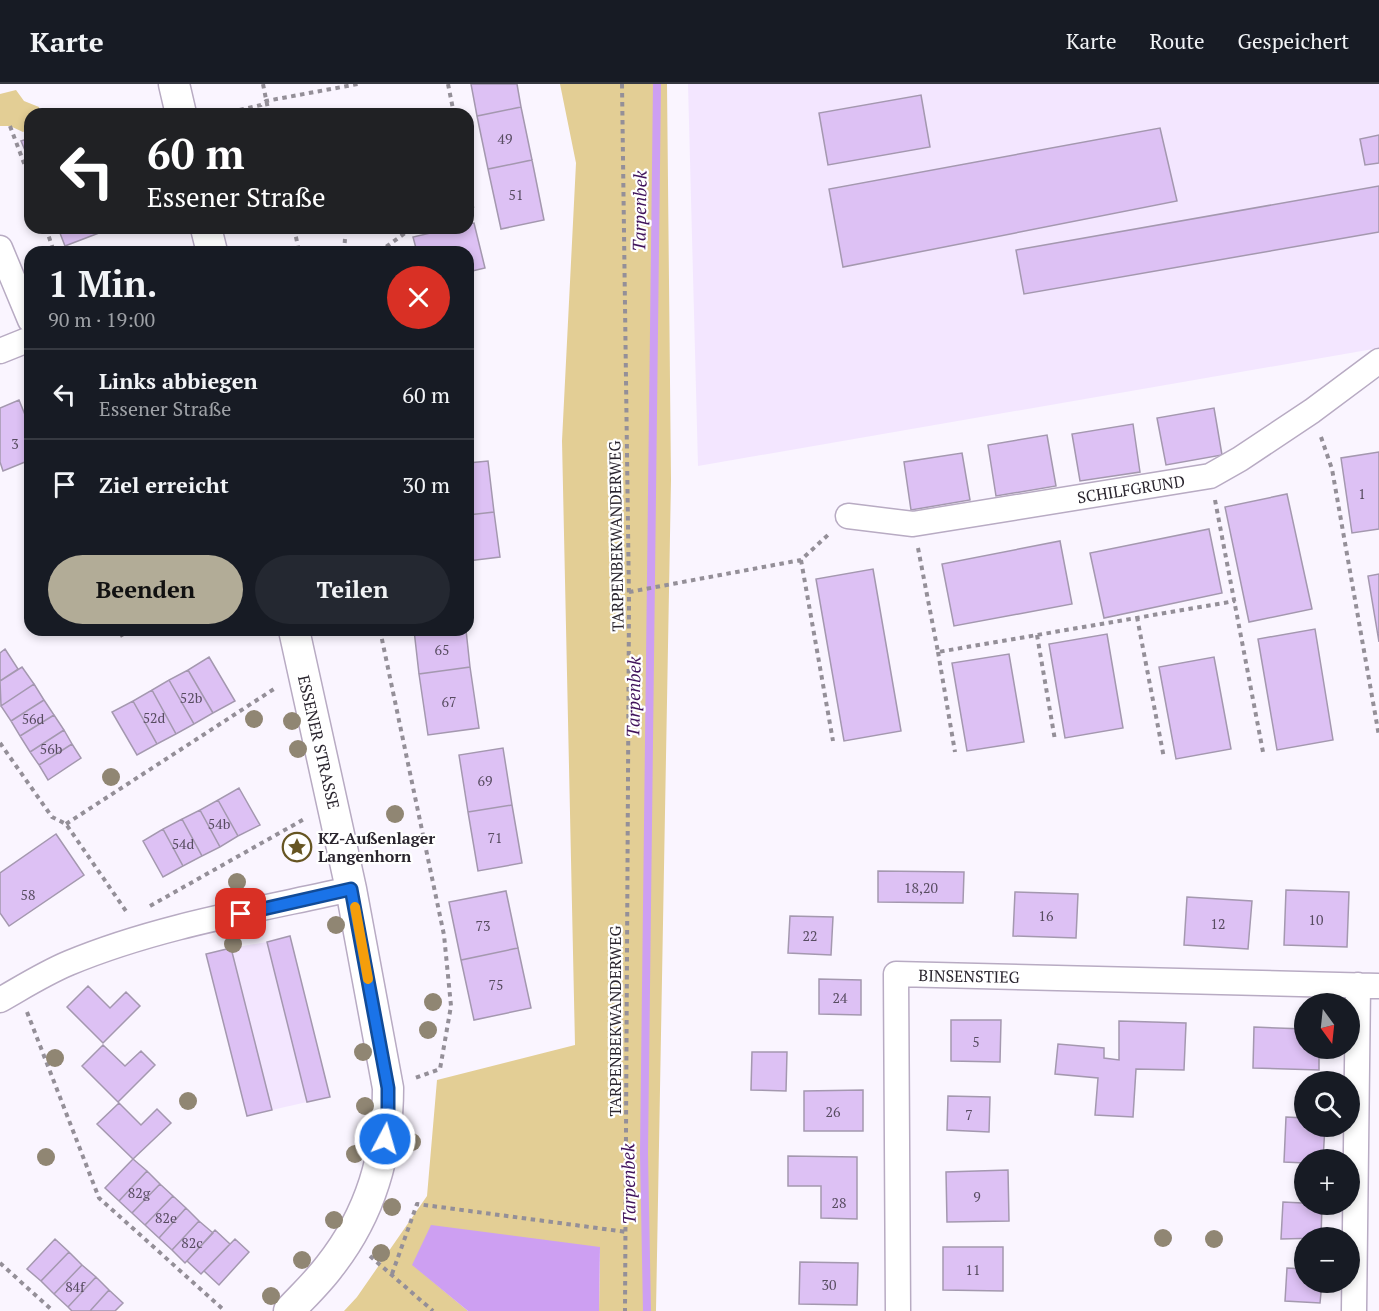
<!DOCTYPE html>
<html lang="de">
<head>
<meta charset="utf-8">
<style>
	:root { --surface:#171b24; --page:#242831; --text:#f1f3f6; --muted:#9ea1a6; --line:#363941; --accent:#b2ac97 }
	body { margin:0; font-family:"PT Serif",serif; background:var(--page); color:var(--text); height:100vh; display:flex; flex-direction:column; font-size:22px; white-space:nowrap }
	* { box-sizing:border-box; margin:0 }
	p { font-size:20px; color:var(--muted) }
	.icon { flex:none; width:33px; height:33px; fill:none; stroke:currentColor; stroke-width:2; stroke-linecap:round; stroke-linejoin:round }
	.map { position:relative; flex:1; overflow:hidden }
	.details { position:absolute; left:24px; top:162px; width:450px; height:390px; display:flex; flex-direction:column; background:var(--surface); border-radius:18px; box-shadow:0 3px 9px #0003 }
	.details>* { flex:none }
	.banner { position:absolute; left:24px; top:24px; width:450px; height:126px; border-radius:18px; box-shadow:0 3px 9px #0003; background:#202124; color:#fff; overflow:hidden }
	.needle { width:39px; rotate:165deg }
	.fabs { position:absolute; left:1294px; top:909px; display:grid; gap:12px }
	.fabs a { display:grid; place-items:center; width:66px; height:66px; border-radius:50%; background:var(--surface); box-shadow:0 3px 9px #0003; font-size:30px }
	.pin { position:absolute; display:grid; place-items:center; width:51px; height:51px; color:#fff; margin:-26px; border-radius:12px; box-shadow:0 3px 9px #0006 }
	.me { position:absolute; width:66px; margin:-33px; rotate:6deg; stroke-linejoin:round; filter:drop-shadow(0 0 4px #0008) }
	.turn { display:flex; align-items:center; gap:21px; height:126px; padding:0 24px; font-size:27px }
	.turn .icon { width:78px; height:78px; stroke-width:2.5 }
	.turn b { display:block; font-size:42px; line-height:51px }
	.round { display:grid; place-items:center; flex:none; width:63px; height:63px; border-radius:32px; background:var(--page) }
	.headline { display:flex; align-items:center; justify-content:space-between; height:102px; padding:0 24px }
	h1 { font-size:36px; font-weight:700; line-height:45px }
	.primary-button { display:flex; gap:12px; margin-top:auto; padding:12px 24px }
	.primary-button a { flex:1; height:69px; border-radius:36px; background:var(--accent); color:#111; font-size:24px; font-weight:700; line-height:69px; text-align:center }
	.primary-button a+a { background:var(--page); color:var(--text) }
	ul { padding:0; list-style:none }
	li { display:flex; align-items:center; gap:18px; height:90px; padding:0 24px; border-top:2px solid var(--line) }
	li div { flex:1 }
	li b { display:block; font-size:22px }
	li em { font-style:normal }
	header { display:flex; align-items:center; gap:36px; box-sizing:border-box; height:84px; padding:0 30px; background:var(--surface); border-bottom:2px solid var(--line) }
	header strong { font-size:28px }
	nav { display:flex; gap:33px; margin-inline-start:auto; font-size:21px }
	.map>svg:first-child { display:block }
</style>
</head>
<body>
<header>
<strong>Karte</strong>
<nav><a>Karte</a><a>Route</a><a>Gespeichert</a></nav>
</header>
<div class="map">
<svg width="1379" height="1227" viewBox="0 0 1379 1227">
	<rect width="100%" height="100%" fill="#faf5ff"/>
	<!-- built -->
	<path fill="#f3e6ff" d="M688 0H1379V264L698 382Z
		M267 858 307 1018 272 1026 231 864Z"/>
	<!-- green -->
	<path fill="#e3ce95" d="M560 0H667L671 396 656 1227H599L600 1164 413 1181 468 1227H344L357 1213 427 1112 437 996 575 961 562 357 576 79Z
		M16 6 24 17 39 23 40 30H30V44L23 48 10 42H0V10Z"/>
	<!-- water -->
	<path fill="#cd9ff2" d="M431 1141 600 1163 599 1227H468L412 1181Z"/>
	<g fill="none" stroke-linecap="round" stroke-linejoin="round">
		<!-- stream -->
		<path stroke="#cd9ff2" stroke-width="8" d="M647 1227 644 1069 657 0"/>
	</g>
	<!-- building -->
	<path fill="#ddc1f4" stroke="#a498af" stroke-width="1.5" d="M471 0H517L521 23 477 32Z
		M921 11 930 63 828 81 819 29Z
		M521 23 532 76 488 85 477 32Z
		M1160 44 1177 117 843 183 829 105Z
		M1379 51V79L1365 81 1360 55Z
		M30 54V78L21 57Z
		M532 76 544 136 501 145 488 85Z
		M1379 102V148L1024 210 1016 166Z
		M474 139 485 184 468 188V168H417L413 153 452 144H468V140Z
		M58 144H112L65 162Z
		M19 316 30 343V376L3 387 0 378V324Z
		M1214 324 1222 371 1166 381 1157 334Z
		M1133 340 1140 388 1080 397 1072 350Z
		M1047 351 1056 402 996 412 988 361Z
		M1379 368V445L1352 449 1341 374Z
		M962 369 970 416 911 426 904 378Z
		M488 377 494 428 468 431V379Z
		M1287 410 1312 525 1249 538 1225 423Z
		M494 428 500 473 468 477V431Z
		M1209 445 1222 509 1104 534 1090 469Z
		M1060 457 1072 520 954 542 942 480Z
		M873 485 901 647 844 657 816 495Z
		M1379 490V558L1368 492Z
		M1315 545 1333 656 1277 666 1258 555Z
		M414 546H466L470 583 419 590Z
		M1107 550 1123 644 1065 654 1049 560Z
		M5 565 18 585 0 597V569Z
		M1009 570 1024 658 967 667 952 579Z
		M209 573 235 617 213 629 188 586Z
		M1214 573 1231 665 1176 675 1159 583Z
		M22 583 34 600 1 622 0 597Z
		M470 583 479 644 428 651 419 590Z
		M188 586 213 629 194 640 169 596Z
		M169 596 194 640 176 650 152 606Z
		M34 600 44 616 11 637 1 622Z
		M152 606 176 650 157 660 133 617Z
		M44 616 54 631 20 652 11 637Z
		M133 617 157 660 137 671 112 628Z
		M54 631 64 646 30 668 20 652Z
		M64 646 72 660 39 681 30 668Z
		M72 660 81 674 48 696 39 681Z
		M503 664 512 721 468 728 459 671Z
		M239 704 260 741 238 752 218 716Z
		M218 716 238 752 220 763 200 726Z
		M512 721 522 779 478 787 468 728Z
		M200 726 220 763 202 772 182 735Z
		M182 735 202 772 183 782 163 745Z
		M163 745 183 782 163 793 143 757Z
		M56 750 84 791 9 842 0 829V789Z
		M878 787 964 788 963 819 878 818Z
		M1286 806 1349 808 1347 863 1284 861Z
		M506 807 518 864 461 876 449 818Z
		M1015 808 1078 810 1076 854 1013 852Z
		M1187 813 1252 817 1248 865 1184 861Z
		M790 832 833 833 831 871 788 869Z
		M290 852 330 1013 307 1018 267 858Z
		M231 864 272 1026 247 1032 206 870Z
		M518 864 531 924 474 936 461 876Z
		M819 895 861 896V931L819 930Z
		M88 902 110 924 126 908 140 922 103 959 67 923Z
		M951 936H1001L1000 978 951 977Z
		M1119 937 1186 939 1184 986 1136 985 1133 1033 1095 1031 1098 994 1055 990 1058 960 1104 964V974L1119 976Z
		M1254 943 1305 945V964H1319V986L1253 984Z
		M103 961 125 982 141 967 155 981 118 1018 82 982Z
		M752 968H787L786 1007 751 1006Z
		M863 1006V1047H804V1007Z
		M948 1012 990 1013 989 1048 947 1046Z
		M119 1019 141 1041 157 1025 171 1039 133 1075 97 1040Z
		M1286 1033 1305 1034V1042H1325L1323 1076H1305V1079L1284 1078Z
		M788 1072 857 1073V1135L821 1134V1102H788Z
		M133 1075 147 1087 119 1117 105 1104Z
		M1008 1086 1009 1137 947 1138 946 1088Z
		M147 1087 160 1100 132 1129 119 1117Z
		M160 1100 173 1112 145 1141 132 1129Z
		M173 1112 186 1124 159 1154 145 1141Z
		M1283 1118 1322 1120 1321 1154 1281 1155Z
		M186 1124 199 1137 172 1166 159 1154Z
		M199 1137 213 1149 185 1179 172 1166Z
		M215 1146 230 1160 201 1190 187 1177Z
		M55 1155 69 1168 41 1197 27 1185Z
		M235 1155 249 1168 219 1201 204 1187Z
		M943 1163H1003V1207L943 1206Z
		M69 1168 82 1181 54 1210 41 1197Z
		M800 1178 858 1179 857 1221 799 1220Z
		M82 1181 96 1193 68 1223 54 1210Z
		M1287 1184 1305 1185V1198H1322L1320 1219 1285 1217Z
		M96 1193 109 1206 90 1227H72L68 1223Z
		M109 1206 123 1219 115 1227H90Z"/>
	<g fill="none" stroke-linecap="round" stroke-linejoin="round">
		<!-- minor casing -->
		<g stroke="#b8abc3" stroke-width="27">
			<path id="minor" d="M0 164 30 236
				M0 267 30 255
				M848 432 913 440 1210 392 1240 375 1312 327 1379 277
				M0 916C23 903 45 889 69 879 158 842 257 826 351 805
				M898 1227 896 890 1379 902
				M1354 1227 1358 901"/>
		</g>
		<!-- tertiary casing -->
		<g stroke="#b8abc3" stroke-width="33">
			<path id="tertiary" d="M174 0 181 30
				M206 144 212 168
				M289 1227C302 1213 317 1199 329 1183 371 1130 388 1071 388 1004L351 805 294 546"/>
		</g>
		<!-- path -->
		<path stroke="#948f98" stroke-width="4" stroke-dasharray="4.5 4.5" stroke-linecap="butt" d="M263 0 269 30
			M448 0 454 30
			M622 0 629 517 625 1227
			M222 30 261 21 266 17 358 0
			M10 42 30 95
			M468 102 473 127 468 128
			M46 144 54 168
			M294 144 299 167
			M344 168 345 155
			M379 168 412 144
			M1321 353 1332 385 1379 652
			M1215 416 1263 668
			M918 464 938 568 1235 517
			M801 476 833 657
			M629 508 801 476 830 449
			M1137 533 1164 674
			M380 546 444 851 451 922 440 985 415 994
			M1037 551 1055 656
			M120 552 131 546
			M938 568 955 668
			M0 659 52 733 66 740 128 830
			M66 740 277 603
			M150 822 306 734
			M27 928 99 1114 225 1227
			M370 1172 433 1227
			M0 1179 53 1227
			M392 1190 417 1120 627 1148"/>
		<!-- minor -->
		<use href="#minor" stroke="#fff" stroke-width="24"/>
		<!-- tertiary -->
		<use href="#tertiary" stroke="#fff" stroke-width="30"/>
	</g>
	<!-- trees -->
	<g fill="#908673">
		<circle cx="254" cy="635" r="9"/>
		<circle cx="292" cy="637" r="9"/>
		<circle cx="298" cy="665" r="9"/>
		<circle cx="111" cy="693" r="9"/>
		<circle cx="395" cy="730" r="9"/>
		<circle cx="237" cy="798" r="9"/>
		<circle cx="336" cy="841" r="9"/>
		<circle cx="233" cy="860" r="9"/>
		<circle cx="433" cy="918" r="9"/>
		<circle cx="428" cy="946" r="9"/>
		<circle cx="363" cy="968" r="9"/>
		<circle cx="55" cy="974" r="9"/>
		<circle cx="188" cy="1017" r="9"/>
		<circle cx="365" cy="1022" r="9"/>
		<circle cx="412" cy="1058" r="9"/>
		<circle cx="355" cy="1070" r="9"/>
		<circle cx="46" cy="1073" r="9"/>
		<circle cx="392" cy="1123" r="9"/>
		<circle cx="334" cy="1136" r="9"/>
		<circle cx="1163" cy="1154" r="9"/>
		<circle cx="1214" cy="1155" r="9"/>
		<circle cx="381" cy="1169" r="9"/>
		<circle cx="302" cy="1176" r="9"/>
		<circle cx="271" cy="1212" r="9"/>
	</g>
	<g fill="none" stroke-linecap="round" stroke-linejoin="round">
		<!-- route casing -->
		<g stroke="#114b97" stroke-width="15">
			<path id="route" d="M241 830 351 805 388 1004V1037L385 1055"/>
		</g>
		<!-- route -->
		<use href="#route" stroke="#1a73e8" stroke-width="10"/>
		<!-- slow -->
		<path stroke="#f59e0b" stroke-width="10" d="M355 823 368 895"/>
	</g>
	<!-- icons -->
	<defs>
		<g id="sight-ring" transform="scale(1.5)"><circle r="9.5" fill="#fff" stroke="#652" stroke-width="1.5"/><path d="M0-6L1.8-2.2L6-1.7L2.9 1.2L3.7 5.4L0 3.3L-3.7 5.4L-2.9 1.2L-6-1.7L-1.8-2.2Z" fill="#652"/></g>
	</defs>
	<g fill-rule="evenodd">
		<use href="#sight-ring" x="297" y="763"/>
	</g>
	<g text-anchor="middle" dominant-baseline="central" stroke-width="4.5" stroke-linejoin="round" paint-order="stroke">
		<!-- number labels -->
		<g font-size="14" fill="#574c60">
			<text x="505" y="54">49</text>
			<text x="516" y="110">51</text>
			<text x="15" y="359">3</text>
			<text x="1362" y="409">1</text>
			<text x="442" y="565">65</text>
			<text x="191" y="613">52b</text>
			<text x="449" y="617">67</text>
			<text x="154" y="633">52d</text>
			<text x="33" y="634">56d</text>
			<text x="51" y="664">56b</text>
			<text x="485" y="696">69</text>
			<text x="219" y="739">54b</text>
			<text x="495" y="753">71</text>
			<text x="183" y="759">54d</text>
			<text x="921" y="803">18,20</text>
			<text x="28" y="810">58</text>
			<text x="1046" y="831">16</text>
			<text x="1316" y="835">10</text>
			<text x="1218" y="839">12</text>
			<text x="483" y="841">73</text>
			<text x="810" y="851">22</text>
			<text x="496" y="900">75</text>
			<text x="840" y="913">24</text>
			<text x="976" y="957">5</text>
			<text x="833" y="1027">26</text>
			<text x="969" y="1030">7</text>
			<text x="139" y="1108">82g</text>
			<text x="977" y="1112">9</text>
			<text x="839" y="1118">28</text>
			<text x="166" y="1133">82e</text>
			<text x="192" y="1158">82c</text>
			<text x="973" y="1185">11</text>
			<text x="829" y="1200">30</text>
			<text x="75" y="1202">84f</text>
		</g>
		<!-- street labels -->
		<g font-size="16" fill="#2a252e" stroke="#fff">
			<text transform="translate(1131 405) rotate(-9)">SCHILFGRUND</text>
			<text transform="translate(616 452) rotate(-91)">TARPENBEKWANDERWEG</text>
			<text transform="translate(319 658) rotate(77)">ESSENER STRASSE</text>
			<text transform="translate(969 892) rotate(1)">BINSENSTIEG</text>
			<text transform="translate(615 937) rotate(-90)">TARPENBEKWANDERWEG</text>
		</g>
		<!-- poi labels -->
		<g font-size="16" font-weight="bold" fill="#2a252e" stroke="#fff" text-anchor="start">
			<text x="318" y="754">KZ-Außenlager<tspan x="318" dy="18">Langenhorn</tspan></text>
		</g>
		<!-- water labels -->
		<g font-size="18" font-style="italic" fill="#40125b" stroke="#fff">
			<text transform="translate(639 127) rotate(-89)">Tarpenbek</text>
			<text transform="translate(633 613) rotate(-89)">Tarpenbek</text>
			<text transform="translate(628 1100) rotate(-91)">Tarpenbek</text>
		</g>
	</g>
</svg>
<div class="fabs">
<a><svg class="needle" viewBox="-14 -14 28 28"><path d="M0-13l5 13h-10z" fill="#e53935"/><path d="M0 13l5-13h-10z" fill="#9ea1a6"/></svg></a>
<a><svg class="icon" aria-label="search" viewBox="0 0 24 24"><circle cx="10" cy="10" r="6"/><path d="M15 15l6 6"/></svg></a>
<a>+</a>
<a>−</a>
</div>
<div class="pin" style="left:241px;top:830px;background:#d93025"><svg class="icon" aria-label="arrive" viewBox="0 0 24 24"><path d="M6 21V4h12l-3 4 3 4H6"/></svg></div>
<svg class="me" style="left:385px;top:1055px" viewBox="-20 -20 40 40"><circle r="17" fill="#1a73e8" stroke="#fff" stroke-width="3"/><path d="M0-11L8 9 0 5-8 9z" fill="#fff"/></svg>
<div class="banner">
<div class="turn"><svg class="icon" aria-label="left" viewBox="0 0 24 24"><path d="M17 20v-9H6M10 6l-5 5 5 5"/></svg><div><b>60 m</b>Essener Straße</div></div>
</div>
<section class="details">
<div class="headline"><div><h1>1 Min.</h1><p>90 m · 19:00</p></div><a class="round" style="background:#d93025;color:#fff"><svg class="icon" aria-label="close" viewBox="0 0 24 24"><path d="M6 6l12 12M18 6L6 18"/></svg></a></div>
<ul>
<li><svg class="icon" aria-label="left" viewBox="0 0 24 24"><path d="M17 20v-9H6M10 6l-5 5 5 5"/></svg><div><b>Links abbiegen</b><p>Essener Straße</p></div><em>60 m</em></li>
<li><svg class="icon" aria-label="arrive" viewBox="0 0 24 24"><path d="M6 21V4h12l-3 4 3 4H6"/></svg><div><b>Ziel erreicht</b></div><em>30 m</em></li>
</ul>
<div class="primary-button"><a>Beenden</a><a>Teilen</a></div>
</section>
</div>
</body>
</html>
